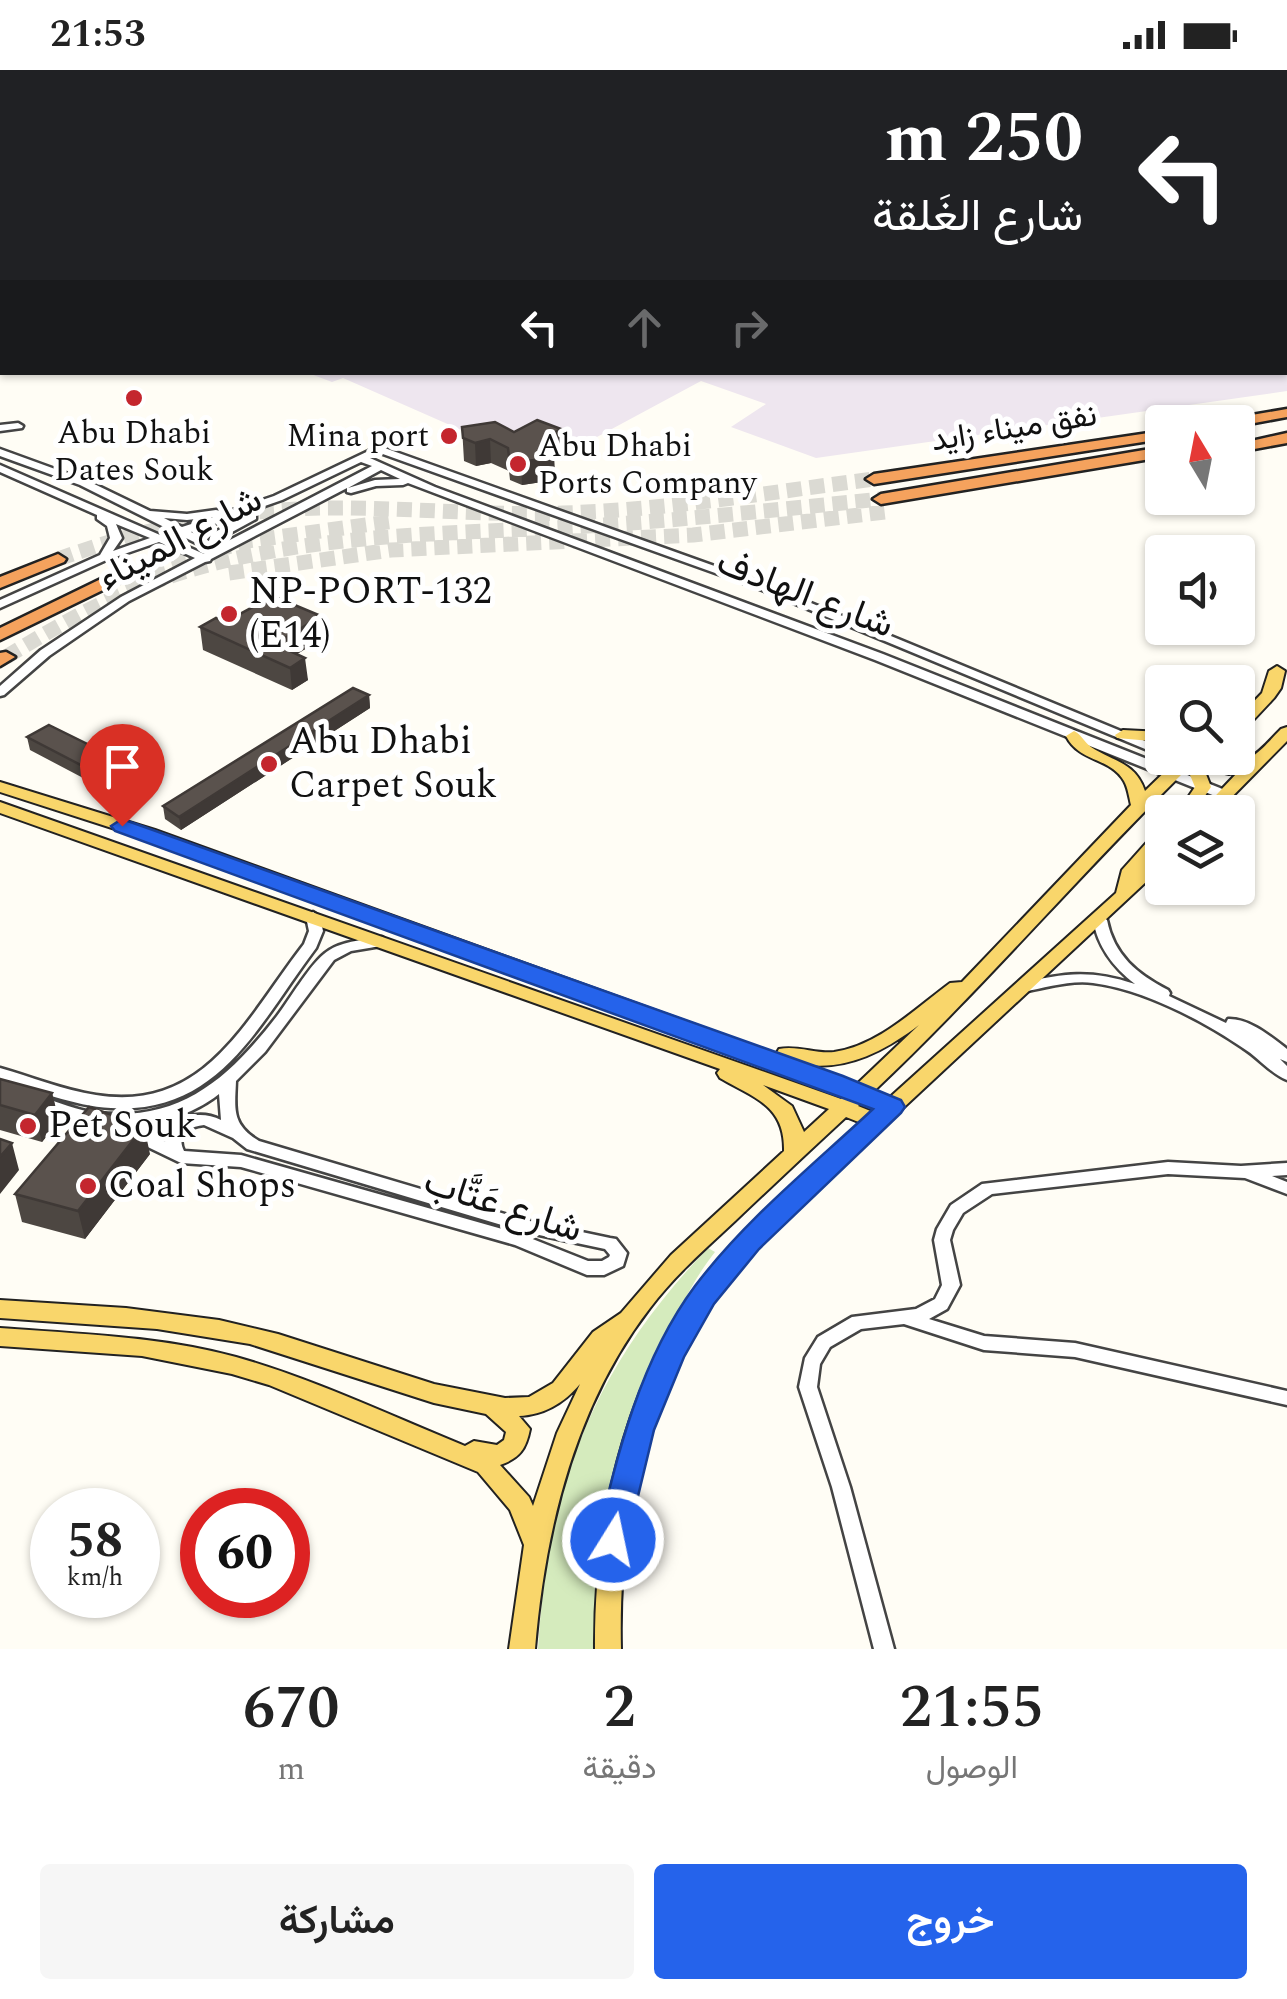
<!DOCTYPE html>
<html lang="ar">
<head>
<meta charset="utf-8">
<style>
	:root { --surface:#fff; --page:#f6f6f6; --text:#222; --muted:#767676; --accent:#2563eb }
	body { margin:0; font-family:Spectral,Vazirmatn,serif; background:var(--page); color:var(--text); direction:rtl; height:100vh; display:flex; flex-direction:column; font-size:38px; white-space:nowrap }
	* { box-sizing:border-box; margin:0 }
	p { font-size:32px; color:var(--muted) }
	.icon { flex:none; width:55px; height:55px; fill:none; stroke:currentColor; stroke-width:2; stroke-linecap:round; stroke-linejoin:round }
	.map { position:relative; height:1579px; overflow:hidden; direction:ltr }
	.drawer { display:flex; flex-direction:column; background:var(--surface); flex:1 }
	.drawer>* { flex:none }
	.hud { position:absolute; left:0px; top:0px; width:1288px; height:305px; box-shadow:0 2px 8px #0004; direction:rtl; background:#202124; color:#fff; overflow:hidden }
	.needle { width:65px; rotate:350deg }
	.buttons { position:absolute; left:1145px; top:335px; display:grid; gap:20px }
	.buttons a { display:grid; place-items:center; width:110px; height:110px; border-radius:10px; background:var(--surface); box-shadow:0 2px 8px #0004; font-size:50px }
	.speed { position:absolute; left:30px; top:1418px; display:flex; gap:20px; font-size:50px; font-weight:700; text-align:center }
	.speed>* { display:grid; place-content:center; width:130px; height:130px; border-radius:50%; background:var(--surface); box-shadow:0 2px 8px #0004; line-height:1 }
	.speed small { font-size:25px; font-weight:400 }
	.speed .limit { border:15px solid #d22; background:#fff; color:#111 }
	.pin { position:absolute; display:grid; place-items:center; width:85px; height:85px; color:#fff; margin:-102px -42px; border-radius:50% 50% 50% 0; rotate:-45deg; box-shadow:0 0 10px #0007 }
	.pin .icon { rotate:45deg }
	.me { position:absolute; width:110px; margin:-55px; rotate:10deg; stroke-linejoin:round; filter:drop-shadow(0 0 8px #0008) }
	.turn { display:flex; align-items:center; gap:35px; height:210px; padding:0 40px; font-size:45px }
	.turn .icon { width:130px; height:130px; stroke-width:2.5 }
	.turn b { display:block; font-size:70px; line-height:85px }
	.lanes { display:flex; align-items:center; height:95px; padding:0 40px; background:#0003; justify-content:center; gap:50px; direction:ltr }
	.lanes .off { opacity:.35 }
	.eta { display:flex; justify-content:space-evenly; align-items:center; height:170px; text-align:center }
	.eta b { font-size:60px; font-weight:600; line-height:70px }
	.primary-button { display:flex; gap:20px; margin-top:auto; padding:20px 40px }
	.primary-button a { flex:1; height:115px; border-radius:10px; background:var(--accent); color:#fff; font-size:40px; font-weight:600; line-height:115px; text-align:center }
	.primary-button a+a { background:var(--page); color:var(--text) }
	.status { display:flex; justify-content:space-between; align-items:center; height:70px; padding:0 50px; background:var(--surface); direction:ltr }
	.status svg { height:28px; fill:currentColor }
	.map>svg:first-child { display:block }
</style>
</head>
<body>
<div class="status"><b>21:53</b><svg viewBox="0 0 49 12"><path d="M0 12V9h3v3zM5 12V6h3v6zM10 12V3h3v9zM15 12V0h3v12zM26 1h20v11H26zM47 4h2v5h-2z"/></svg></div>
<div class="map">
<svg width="1287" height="1579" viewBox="0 0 1287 1579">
	<rect width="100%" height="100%" fill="#fffdf5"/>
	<!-- industrial -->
	<path fill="#eee6ef" d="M0 0H954L964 2H2V154Z
		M1285 82 1287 321 816 388 731 357 766 334 701 311 543 396 343 308 332 312 308 303 1285 302Z"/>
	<!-- green -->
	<path fill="#d5ebbd" d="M708 1178 715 1182C695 1207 683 1233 669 1261 617 1362 591 1466 595 1579H538C548 1415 593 1298 708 1178Z"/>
	<!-- water -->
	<path fill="#b9e0f7" stroke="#3f96cf" stroke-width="2.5" d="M954 0H1287V82L1285 2Z"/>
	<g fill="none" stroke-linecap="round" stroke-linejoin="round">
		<!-- highway-tunnel -->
		<path stroke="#dbdad3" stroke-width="15" stroke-dasharray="15 8" stroke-linecap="butt" d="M58 489C145 458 234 439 327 438 405 437 484 446 563 443 667 440 771 422 874 409
			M229 503 391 480 693 465 885 442
			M105 512 248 471 395 451
			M6 587C49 561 93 535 140 517 282 462 437 465 587 456 685 450 783 439 881 429"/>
		<!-- minor casing -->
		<g stroke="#444" stroke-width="5">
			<path id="minor" d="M18 353 23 356 22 358 0 361V355Z
				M379 376 765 514 1162 678V686L757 518 380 383 370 388 435 417 883 584 1230 722 1232 725 1230 728H1220L875 590 408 413 403 415 376 416 351 423 347 422V418L211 489 210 491 205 492 129 531 49 586 4 625 0 626V616L41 580 121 527 195 488 159 472 104 491 0 538V530L100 485 110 468 107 456 97 449V445L0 402V395L160 465 172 461 80 415 0 386V379L88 411 150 441 187 444 216 440 220 441 221 444 274 426ZM361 392 372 396 226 472 221 471V468L256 449V445H248L211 464 209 471 191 462 282 430ZM381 400 400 409 375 410 348 418ZM213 447 182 457 164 448 187 450ZM116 454 150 468 113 481 122 468ZM180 465 210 480 204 484 170 469Z
				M313 842 320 847 323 861 316 878C259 953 220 1045 111 1038 73 1036 36 1020 0 1009V998C32 1007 63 1020 96 1025 206 1043 247 947 304 874L309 861 306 847Z
				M1100 845 1107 850C1114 885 1137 904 1168 920L1170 923 1169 926 1226 953 1228 949C1249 948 1270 966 1287 979V992L1280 989 1287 996V1010C1271 1004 1258 987 1243 978 1202 950 1142 919 1093 913 1070 910 1045 918 1023 922L1018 920 1016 917 1018 914C1063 903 1090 899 1135 914 1113 897 1098 877 1093 850Z
				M382 867 389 872 387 875 351 881 334 890 265 982 236 1011C235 1039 231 1054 259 1071L525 1150 610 1168 616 1169 627 1183 623 1196 604 1205H587L515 1175 241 1097 181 1093 127 1067 125 1063 127 1059 133 1057 165 1072C171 1046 199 1039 221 1050L219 1024C185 1051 135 1061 93 1054 73 1050 53 1042 33 1036L31 1032 33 1028 39 1026C58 1032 78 1041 98 1043 181 1052 230 1007 277 946 290 929 309 896 324 884 339 871 363 870 382 867ZM204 1055 233 1068 247 1079 525 1162 605 1179 610 1185 609 1187 602 1191H588L520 1164 241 1085 184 1081C176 1065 188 1057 204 1055Z
				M1168 1092 1241 1096 1287 1093V1105L1272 1106 1287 1112V1124L1245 1108 1168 1104 992 1124 963 1143 953 1160 950 1170 960 1215 947 1239 929 1249 984 1266 1075 1273 1287 1321V1335L1075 1287 984 1280 904 1254 861 1259 830 1277 820 1294 817 1317 850 1417 894 1579H874L832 1417 799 1317 805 1288 818 1267 852 1247 916 1239 935 1229 942 1215 934 1170 937 1159 951 1135 982 1114Z"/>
		</g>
		<!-- major casing -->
		<g stroke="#222" stroke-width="4">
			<path id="major" d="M1277 596 1285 601 1281 618 1274 628 1244 660 1238 662V648L1262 623 1269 601Z
				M1287 657V671L1217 742H1200L1238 702 1229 704 1204 698 1200 688H1216L1217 691C1249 699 1261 679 1281 659Z
				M1123 660 1162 662V672L1117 668 1115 665Z
				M1074 661C1082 665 1083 671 1091 677 1114 692 1135 692 1145 721L1179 688H1196L1194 692 1204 699 1211 717 1194 742H1178L1195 717 1190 705 1185 701C1079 805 982 919 874 1021L889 1028 1116 823 1122 800 1156 762 1162 761V776L1149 791 1162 783V797L786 1147C662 1267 617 1410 621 1579H595C594 1440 629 1293 722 1186 764 1137 814 1096 861 1053L846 1047C809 1081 772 1116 735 1151 706 1178 675 1205 650 1238 575 1335 545 1459 535 1579H509L524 1475 510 1440 478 1402 269 1315 232 1304 142 1286 0 1276V1258C79 1264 159 1266 236 1287 314 1309 389 1345 465 1376L474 1371 497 1375 504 1370 506 1362 486 1344 434 1333 250 1274 157 1259 0 1248V1230L126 1238 219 1250 278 1264 434 1314 505 1328 529 1327 553 1313 593 1262 621 1243 671 1185 784 1081C785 1035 754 1028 720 1008L717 1003 720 999 0 743V732L841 1029 845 1025 143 768 0 722V712L155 760 776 984 779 979C797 975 816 984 834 982 878 976 916 938 950 913L962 912 1131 735C1129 727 1128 718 1124 711 1110 687 1080 693 1066 666ZM919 955 857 1014 807 995C849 1000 886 980 919 955ZM763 1015 829 1039 804 1062 792 1036ZM862 1032 877 1038 873 1042 858 1036ZM580 1314 557 1363 533 1436 529 1427 500 1395C520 1388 526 1379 530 1359L519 1346C544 1345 564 1333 580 1314Z"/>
		</g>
		<!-- highway casing -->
		<g stroke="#222" stroke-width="5">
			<path id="highway" d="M1287 339V347L1238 356V352H1227L1234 348Z
				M1162 361V369L874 414 866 409 874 404Z
				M1287 363V373L1238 382V374Z
				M1162 377V387L881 434 873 429 881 424Z
				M58 484 66 489 64 492 0 518V507Z
				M105 507 111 508V516L0 570V558Z
				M6 582 15 587 0 596V583Z"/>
		</g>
		<!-- minor -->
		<use href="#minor" fill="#fff" fill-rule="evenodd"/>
		<!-- major -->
		<use href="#major" fill="#f9d66b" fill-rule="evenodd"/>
		<!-- highway -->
		<use href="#highway" fill="#f5a25d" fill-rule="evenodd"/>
	</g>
	<!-- wall -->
	<path fill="#4d4742" d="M462 357 514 362 561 359 562 382 554 386 555 410 522 415 510 410 509 401 491 393 476 396 464 391Z
		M225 552 323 568 297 584 308 610 292 620 203 580 200 557Z
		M369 625 370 638 181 760 165 749 163 736Z
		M27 667 146 715 123 729 30 680Z
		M0 1009 52 1023 59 1051 42 1072 0 1060Z
		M150 1084 85 1169 22 1152 15 1124Z"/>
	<!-- shaded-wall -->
	<path fill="#3f3936" d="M2 202V225L0 226V203Z
		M561 359 562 382 551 387H554L555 410 522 415 521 392 550 365Z
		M490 369 491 393 476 396 475 373Z
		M321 546 323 568 281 594 275 574Z
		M305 588 308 610 292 620 290 598Z
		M369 625 370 638 181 760 179 747Z
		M144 702 146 715 123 729 121 716Z
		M52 1023 59 1051 42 1072 35 1045Z
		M144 1056 150 1084 85 1169 78 1141Z
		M12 1073 19 1100 0 1124V1087Z"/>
	<!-- building -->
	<path fill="#5a524d" stroke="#3f3936" stroke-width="2.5" d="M537 350 561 359 550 365 554 387 521 392 509 387 508 378 490 369 475 373 463 368 462 357 495 352 514 362Z
		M273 526 321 546 275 574 305 588 290 598 200 557 216 548 225 552Z
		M353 618 369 625 179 747 163 736Z
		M49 655 144 702 121 716 27 667Z
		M0 1009 52 1023 35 1045 0 1035Z
		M89 1037 144 1056 78 1141 15 1124Z
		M0 1069 12 1073 0 1087Z"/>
	<!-- route -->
	<path fill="#2563eb" stroke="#184099" stroke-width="2.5" d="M122 749 843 1006 901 1030 905 1037 901 1043 759 1179 714 1234 684 1287 654 1360 625 1480 613 1484 602 1480 597 1470C618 1382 640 1290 695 1216 745 1150 812 1096 873 1039L115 761 111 756Z"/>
	<!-- markers -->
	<g fill="#c4262e" stroke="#fff" stroke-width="4">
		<circle cx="134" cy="328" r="10"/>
		<circle cx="449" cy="366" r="10"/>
		<circle cx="518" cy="394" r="10"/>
		<circle cx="229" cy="544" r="10"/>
		<circle cx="269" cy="694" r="10"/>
		<circle cx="28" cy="1056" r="10"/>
		<circle cx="88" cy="1116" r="10"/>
	</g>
	<g text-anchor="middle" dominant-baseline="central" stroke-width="10" stroke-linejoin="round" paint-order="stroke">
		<!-- far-street labels -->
		<g font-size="32" fill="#111" stroke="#fff">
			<text transform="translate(1014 358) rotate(-9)">نفق ميناء زايد</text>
		</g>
		<!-- far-poi labels -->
		<g font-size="32" fill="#111" stroke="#fff">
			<text x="134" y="363">Abu Dhabi<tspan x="134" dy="37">Dates Souk</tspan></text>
			<text x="429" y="366" text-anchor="end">Mina port</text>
			<text x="538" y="376" text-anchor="start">Abu Dhabi<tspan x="538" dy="37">Ports Company</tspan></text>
		</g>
		<!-- street labels -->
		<g font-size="38" fill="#111" stroke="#fff">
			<text transform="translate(180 469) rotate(-28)">شارع الميناء</text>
			<text transform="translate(805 524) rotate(21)">شارع الهادف</text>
			<text transform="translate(503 1136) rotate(18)">شارع عَتَّاب</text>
		</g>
		<!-- poi labels -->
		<g font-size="38" fill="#111" stroke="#fff" text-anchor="start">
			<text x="249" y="522">NP-PORT-132<tspan x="249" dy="44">(E14)</tspan></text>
			<text x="289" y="672">Abu Dhabi<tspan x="289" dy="44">Carpet Souk</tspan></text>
			<text x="48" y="1056">Pet Souk</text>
			<text x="108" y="1116">Coal Shops</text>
		</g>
	</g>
</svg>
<div class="buttons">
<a><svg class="needle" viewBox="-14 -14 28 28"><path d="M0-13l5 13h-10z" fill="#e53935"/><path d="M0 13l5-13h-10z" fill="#767676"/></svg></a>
<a><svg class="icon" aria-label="sound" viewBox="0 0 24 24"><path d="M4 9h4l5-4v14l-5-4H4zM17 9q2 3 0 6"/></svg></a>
<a><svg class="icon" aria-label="search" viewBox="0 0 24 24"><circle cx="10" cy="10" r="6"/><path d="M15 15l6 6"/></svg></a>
<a><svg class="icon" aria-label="layers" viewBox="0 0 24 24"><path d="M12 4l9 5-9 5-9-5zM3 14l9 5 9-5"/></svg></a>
</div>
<div class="speed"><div>58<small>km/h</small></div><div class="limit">60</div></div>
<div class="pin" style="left:122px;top:756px;background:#d93025"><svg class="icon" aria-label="arrive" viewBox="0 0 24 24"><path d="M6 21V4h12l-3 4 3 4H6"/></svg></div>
<svg class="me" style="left:613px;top:1470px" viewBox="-20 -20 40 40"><circle r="17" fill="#2563eb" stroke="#fff" stroke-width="3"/><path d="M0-11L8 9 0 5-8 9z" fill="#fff"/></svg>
<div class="hud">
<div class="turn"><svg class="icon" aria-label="left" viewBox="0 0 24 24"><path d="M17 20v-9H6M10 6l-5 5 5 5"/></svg><div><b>250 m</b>شارع الغَلقة</div></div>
<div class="lanes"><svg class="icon" aria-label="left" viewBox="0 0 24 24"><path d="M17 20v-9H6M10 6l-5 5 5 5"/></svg><svg class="icon off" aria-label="ahead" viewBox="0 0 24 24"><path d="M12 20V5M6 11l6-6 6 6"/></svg><svg class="icon off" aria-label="right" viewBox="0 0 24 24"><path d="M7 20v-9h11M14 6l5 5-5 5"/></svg></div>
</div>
</div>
<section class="drawer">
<div class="eta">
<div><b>21:55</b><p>الوصول</p></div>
<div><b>2</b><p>دقيقة</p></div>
<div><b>670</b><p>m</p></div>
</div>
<div class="primary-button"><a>خروج</a><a>مشاركة</a></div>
</section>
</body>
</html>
